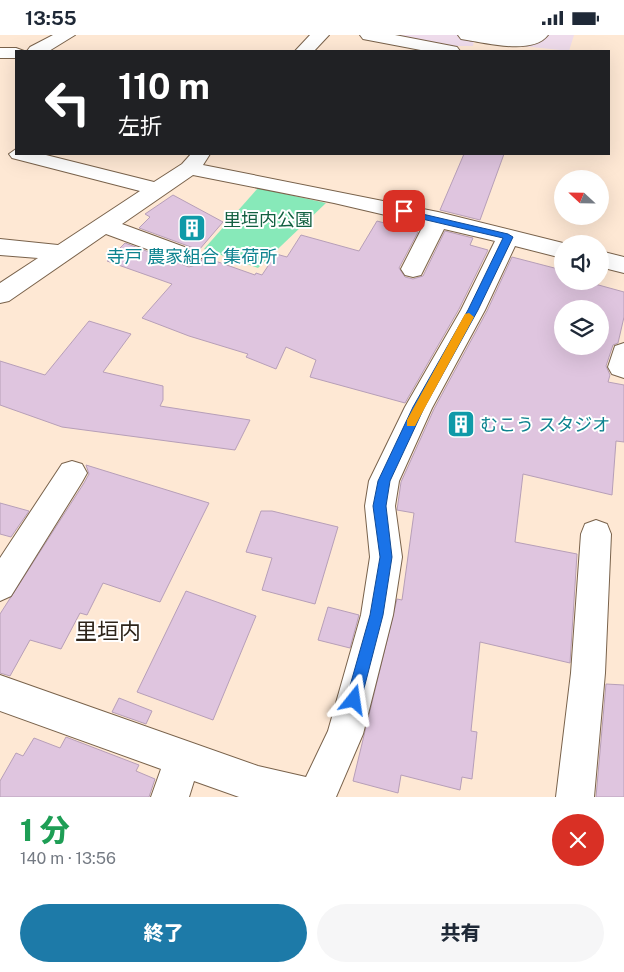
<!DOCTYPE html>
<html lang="ja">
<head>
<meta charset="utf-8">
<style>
	:root { --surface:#fff; --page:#f6f6f7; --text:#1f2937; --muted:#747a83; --accent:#1d7aa8 }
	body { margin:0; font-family:"Public Sans","Noto Sans JP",sans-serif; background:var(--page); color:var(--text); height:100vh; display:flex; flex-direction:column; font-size:19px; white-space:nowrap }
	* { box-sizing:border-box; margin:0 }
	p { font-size:16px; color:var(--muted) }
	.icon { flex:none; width:28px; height:28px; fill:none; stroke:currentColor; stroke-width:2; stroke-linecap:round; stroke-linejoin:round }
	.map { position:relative; height:762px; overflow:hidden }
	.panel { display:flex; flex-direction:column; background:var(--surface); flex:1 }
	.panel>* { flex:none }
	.hud { position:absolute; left:15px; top:15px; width:595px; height:105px; border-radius:0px; box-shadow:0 5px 20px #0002; background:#202124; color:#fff; overflow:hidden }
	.needle { width:32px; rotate:292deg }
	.tools { position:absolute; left:554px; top:135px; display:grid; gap:10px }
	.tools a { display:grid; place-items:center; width:55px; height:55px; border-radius:50%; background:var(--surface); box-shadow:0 5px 20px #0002; font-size:25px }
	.pin { position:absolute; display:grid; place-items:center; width:42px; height:42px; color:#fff; margin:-21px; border-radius:10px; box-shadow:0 2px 8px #0006 }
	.me { position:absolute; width:55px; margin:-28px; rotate:15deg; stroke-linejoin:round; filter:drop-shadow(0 0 4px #0008) }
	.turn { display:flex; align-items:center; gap:18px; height:105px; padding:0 20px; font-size:22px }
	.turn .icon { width:65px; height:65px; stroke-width:2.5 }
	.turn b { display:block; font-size:35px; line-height:42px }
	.round { display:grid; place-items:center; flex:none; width:52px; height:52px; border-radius:26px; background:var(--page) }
	.head { display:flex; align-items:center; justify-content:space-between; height:85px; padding:0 20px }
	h1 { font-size:30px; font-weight:800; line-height:38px; color:#1e9e55 }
	.primary-button { display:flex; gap:10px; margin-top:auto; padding:10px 20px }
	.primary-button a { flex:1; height:58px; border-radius:30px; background:var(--accent); color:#fff; font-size:20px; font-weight:800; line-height:58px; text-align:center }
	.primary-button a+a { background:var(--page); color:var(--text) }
	.status { display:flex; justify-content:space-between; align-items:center; height:35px; padding:0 25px; background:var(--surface); direction:ltr }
	.status svg { height:14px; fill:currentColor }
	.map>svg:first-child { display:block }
</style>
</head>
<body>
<div class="status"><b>13:55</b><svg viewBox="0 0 49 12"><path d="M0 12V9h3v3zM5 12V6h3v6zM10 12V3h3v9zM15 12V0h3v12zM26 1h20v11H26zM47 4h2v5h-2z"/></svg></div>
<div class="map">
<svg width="624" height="762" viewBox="0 0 624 762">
	<rect width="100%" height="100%" fill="#fee8d4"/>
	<!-- industrial -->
	<path fill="#efdcec" d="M397 0H574L569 16 474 6 473 11H456Z"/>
	<!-- green -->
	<path fill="#87e9b9" d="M258 153 326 168 258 233 204 214Z"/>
	<!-- building -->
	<path fill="#dfc5df" stroke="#b79fb8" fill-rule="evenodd" d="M464 119H504L480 185 440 175Z
		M173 160 223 187 199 215 139 193 150 182 145 179Z
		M377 186 418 197 399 233 405 242 413 244 423 241 445 196 473 203 470 210 488 215 459 274 405 368 310 342 316 325 286 312 276 334 246 322 248 319 189 301 142 283 172 249 107 226 125 208 189 232 199 229 204 222 255 240 256 238 262 240 276 219 287 222 301 200 359 216Z
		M512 222 562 235V246H584L624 257V282L618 308 613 310 606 331 610 340 608 347 624 350V407L616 406 612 460 523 439 515 507 577 519 570 628 480 607 471 696 477 697 472 744 462 742 460 755 401 740 398 758 353 746 397 564 402 565 414 478 397 475 401 447 434 374 487 276ZM562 274H600V311H562Z
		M89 286 131 299 103 337 163 351V365L160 371 250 385 235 415 62 392 0 370V326L45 340Z
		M86 430 209 468 160 567 103 548 87 580 80 578 61 614 30 605 10 641 0 638V579L84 448 89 439Z
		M0 468 29 476 11 502 0 499Z
		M261 476H272L338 492 315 569 262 555 272 523 246 517Z
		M186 556 256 581 213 685 137 657Z
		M328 572 359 580 350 613 318 605Z
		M606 649 624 650V762H596Z
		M119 663 152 676 146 689 112 677Z
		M66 702 139 730 136 736 155 744 149 762H0V746L16 718 23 721 34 703 60 713Z"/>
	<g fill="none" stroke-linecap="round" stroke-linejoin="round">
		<!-- minor casing -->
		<g stroke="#79624b" stroke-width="2">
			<path id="minor" d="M53 0H75L49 16H27L30 12Z
				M310 0H329L314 16H295Z
				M360 0H395L457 12 460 16H426L363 4Z
				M458 0H548C533 20 487 8 467 5L461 4Z
				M0 13H16L24 16H16V23H0Z
				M16 114V119H42L154 147 182 129 191 119H210L203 130 438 177 567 209H562V223L515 211 485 275 432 373 399 446 395 471 402 522 393 580 363 699 336 762H239L194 746 189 762H151L161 734 0 676V640L258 731 306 742 328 696 361 580 370 522 365 471 369 446 405 372 461 275 495 206 444 194 421 240 413 242 405 240 401 234 424 189 334 168 193 140 122 189 198 217 202 222 198 227 190 230 182 227 106 199 9 266 0 268V248L38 223 0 220V204L58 210 140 156 12 123 9 119Z
				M600 216 624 222V238L600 232Z
				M624 308V343L612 339 608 332 615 311Z
				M72 426 82 429 87 438 82 447 11 561 0 566V523L62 429Z
				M596 485 607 489 611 499 605 638 594 762H556L571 638 581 499 585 489Z"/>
		</g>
		<!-- minor -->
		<use href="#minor" fill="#fff" fill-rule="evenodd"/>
	</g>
	<!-- route -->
	<path fill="#1a73e8" stroke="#114b97" d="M401 174 508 199 513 202 478 275 424 373 390 446 386 471 392 522 383 580 361 665 359 670 354 672 349 670 346 665 370 580 380 522 373 471 378 446 413 372 468 275 503 203 401 179Z"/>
	<!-- slow -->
	<path fill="#f59e0b" d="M469 278 474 282 415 391H407V385L465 279Z"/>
	<!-- icons -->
	<defs>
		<g id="building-square" transform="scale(1.4375)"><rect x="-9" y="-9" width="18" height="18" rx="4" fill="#0f9aa8" stroke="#fff"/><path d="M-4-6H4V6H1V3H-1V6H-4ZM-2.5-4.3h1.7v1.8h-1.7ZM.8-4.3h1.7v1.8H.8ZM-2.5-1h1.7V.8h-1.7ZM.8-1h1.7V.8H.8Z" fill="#fff"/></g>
	</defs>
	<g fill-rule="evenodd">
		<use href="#building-square" x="192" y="193"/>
		<use href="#building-square" x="461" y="389"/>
	</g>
	<g text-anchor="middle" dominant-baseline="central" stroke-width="4" stroke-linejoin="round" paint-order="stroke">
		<!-- park labels -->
		<g font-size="18" fill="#126041" stroke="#fff">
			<text x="268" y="184">里垣内公園</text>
		</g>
		<!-- culture labels -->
		<g font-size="18" fill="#0d838f" stroke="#fff">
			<text x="192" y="221">寺戸 農家組合 集荷所</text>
			<text x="480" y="389" text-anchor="start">むこう スタジオ</text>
		</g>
		<!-- near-neighbourhood labels -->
		<g font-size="22" fill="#2d241a" stroke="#fff">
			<text x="108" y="596">里垣内</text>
		</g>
	</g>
</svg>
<div class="tools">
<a><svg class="needle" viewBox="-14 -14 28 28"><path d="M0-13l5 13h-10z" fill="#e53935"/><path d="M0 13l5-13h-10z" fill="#747a83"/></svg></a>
<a><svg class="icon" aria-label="sound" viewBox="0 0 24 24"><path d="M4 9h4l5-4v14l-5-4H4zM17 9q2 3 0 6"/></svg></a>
<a><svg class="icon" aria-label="layers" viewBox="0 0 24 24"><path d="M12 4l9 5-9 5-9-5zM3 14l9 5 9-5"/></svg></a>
</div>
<div class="pin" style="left:404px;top:176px;background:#d93025"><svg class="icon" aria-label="arrive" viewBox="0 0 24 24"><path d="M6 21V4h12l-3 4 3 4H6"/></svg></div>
<svg class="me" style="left:354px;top:665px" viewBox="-20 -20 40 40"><path d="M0-17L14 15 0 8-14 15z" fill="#1a73e8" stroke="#fff" stroke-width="4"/></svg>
<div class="hud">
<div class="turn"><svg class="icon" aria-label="left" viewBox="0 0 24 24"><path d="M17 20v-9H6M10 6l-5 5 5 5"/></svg><div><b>110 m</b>左折</div></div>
</div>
</div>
<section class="panel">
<div class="head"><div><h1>1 分</h1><p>140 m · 13:56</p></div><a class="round" style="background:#d93025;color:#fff"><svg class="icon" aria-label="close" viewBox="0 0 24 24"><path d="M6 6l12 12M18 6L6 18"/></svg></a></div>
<div class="primary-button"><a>終了</a><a>共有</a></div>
</section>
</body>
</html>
